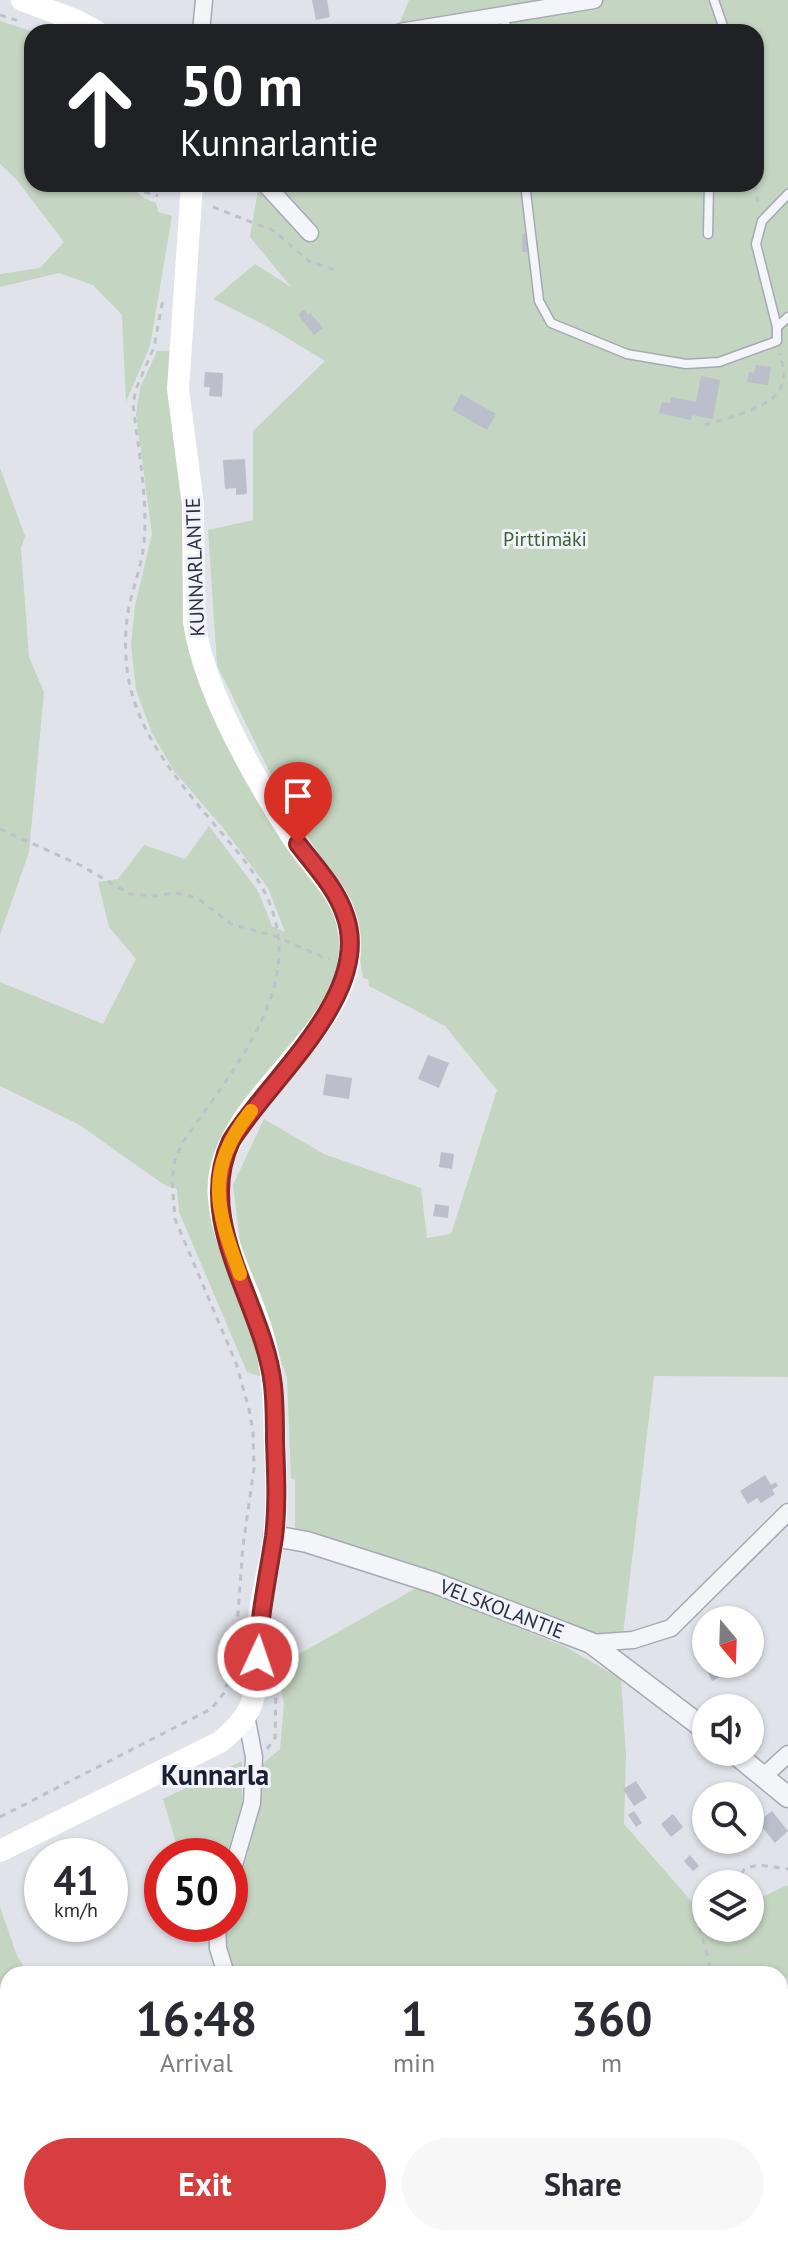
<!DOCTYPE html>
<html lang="en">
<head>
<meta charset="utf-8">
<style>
	:root { --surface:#fff; --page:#f7f7f7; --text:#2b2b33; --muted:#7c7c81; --accent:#d73e40 }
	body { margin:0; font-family:"PT Sans",sans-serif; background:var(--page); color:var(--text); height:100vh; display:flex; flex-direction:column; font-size:30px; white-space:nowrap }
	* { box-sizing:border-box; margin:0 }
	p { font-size:26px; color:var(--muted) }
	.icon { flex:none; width:44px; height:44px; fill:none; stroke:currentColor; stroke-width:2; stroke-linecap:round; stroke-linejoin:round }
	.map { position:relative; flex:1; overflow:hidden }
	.details { position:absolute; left:0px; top:1966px; width:788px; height:280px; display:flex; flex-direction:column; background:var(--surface); border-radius:24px 24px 0 0; box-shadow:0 2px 6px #0004 }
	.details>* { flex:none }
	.guide { position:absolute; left:24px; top:24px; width:740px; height:168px; border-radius:24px; box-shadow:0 2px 6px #0004; background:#202124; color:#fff; overflow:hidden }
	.needle { width:52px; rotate:161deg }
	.fabs { position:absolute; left:692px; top:1606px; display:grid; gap:16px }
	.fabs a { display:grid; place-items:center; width:72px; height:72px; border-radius:50%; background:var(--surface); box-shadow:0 2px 6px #0004; font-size:40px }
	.speed { position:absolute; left:24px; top:1838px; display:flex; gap:16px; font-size:40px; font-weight:700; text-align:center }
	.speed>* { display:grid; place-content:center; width:104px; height:104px; border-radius:50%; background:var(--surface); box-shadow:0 2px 6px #0004; line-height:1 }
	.speed small { font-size:20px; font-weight:400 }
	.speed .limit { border:12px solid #d22; background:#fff; color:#111 }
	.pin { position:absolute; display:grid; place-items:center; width:68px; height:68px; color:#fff; margin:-82px -34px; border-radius:50% 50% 50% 0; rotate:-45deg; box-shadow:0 0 8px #0007 }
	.pin .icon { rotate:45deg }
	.me { position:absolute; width:88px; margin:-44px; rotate:3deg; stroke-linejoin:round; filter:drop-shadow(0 0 6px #0008) }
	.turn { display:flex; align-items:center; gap:28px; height:168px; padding:0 24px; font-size:36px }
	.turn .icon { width:104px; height:104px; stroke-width:2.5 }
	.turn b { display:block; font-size:56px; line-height:68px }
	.eta { display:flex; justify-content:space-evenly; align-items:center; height:136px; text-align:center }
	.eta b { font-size:48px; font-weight:600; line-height:56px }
	.primary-button { display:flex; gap:16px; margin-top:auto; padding:16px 24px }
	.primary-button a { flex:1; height:92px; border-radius:48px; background:var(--accent); color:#fff; font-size:32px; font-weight:600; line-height:92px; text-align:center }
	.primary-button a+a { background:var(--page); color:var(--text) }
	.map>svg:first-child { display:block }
</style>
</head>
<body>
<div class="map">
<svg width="788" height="2246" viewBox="0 0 788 2246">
	<rect width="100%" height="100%" fill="#e1e3ea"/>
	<!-- green -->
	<path fill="#c4d5c1" d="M409 0H788V1377L654 1376 622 1643 295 1529V1480L291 1478 287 1378 240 1242 233 1185 264 1119 324 1154 421 1188 427 1238 451 1234 497 1090 445 1026 369 986 368 979 363 978 352 909 272 777 217 665 208 530 253 520V431L325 361 274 330 213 299 255 264 291 287 250 237 259 184H756V32H365L399 25Z
		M0 21 34 32 32 184H127L144 198 156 203 158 212 172 216 150 346 126 402 122 315 93 285 59 273 0 287V274L40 268 64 242 16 179 0 164Z
		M157 351H170L187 491 188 628 327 893 341 932V961L333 983 310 1025 214 1167 265 1378 247 1372 179 1212 177 1189 166 1186 78 1124 0 1086V982L103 1024 136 959 109 927 98 882 118 879 144 845 185 859 209 826 258 891 272 926 285 932 268 888 223 828 174 771 152 733 136 690 131 645 135 606 152 534 136 415 140 388Z
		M0 468 25 536 21 548 29 657 44 692 29 852 0 935Z
		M418 1587 566 1647 621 1679 626 1756 624 1824 706 1918V1928H750V1902L788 1885V1979L780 1974 771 1973 234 1974 224 1942 259 1810 261 1765 280 1749 284 1703 276 1667Z
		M242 1761V1804L226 1856H180L163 1799Z
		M0 1907 17 1956 29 1974H8V2108L0 2115Z
		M780 2178H788V2246H550L553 2241 551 2238H780Z
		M0 2180 8 2206V2238H18L21 2246H0Z
		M103 2238H189L191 2246H76Z
		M477 2238H539V2246H485Z"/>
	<!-- building -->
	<path fill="#bbbecb" d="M312 0H327L330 17 316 20Z
		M522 234H530V252H522Z
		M304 310 308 315 310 313 323 328 314 335 298 315Z
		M756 365 771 367 768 385 747 382 749 372 754 373Z
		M205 372 223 373 222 397 209 396 210 387H204Z
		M701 376 720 380 713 419 692 415 691 420 659 413 662 402 670 403 671 397 696 402Z
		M461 394 496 414 487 430 452 410Z
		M245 459 247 494 236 495V488L225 489 223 460Z
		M428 1055 449 1063 439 1088 418 1079Z
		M326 1074 352 1078 349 1099 323 1095Z
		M441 1152 454 1154 452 1169 439 1167Z
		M435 1204 449 1206 448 1218 433 1216Z
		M765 1475 771 1485 776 1482 778 1486 772 1490 775 1494 761 1503 757 1498 748 1504 740 1491Z
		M729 1664 733 1671 712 1681 704 1665Z
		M636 1781 647 1798 634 1806 623 1789Z
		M634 1811 642 1823 636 1827 628 1815Z
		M772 1811 788 1831 775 1843 758 1822Z
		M673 1814 683 1827 671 1837 661 1824Z
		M714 1840H740L731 1847 725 1841 719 1846Z
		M690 1855 699 1866 693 1871 684 1861Z
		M725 1873 728 1880 715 1884 713 1879Z"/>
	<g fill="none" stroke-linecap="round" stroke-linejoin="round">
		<!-- service casing -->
		<g stroke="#a6a9b5" stroke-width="11">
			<path id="service" d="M714 0 725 32
				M504 15 507 32
				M525 184 539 301 551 323 627 354 686 364 719 362 777 341V327L788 317
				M708 234 709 184
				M777 327 756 244 762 221 788 194"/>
		</g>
		<!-- minor casing -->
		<g stroke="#a6a9b5" stroke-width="19">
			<path id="minor" d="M201 32 204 0
				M400 32 594 0
				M265 184 310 233
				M591 1643 633 1640 671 1628 788 1512
				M764 1776 788 1754
				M230 1879 252 1803 254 1757 246 1715
				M217 1924 218 1948 226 1974
				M460 2238 469 2246"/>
		</g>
		<!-- tertiary casing -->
		<g stroke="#a6a9b5" stroke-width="23">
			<path id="tertiary" d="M274 1536 307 1542 435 1583 591 1643 706 1730
				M733 1752 788 1797"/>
		</g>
		<!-- path -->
		<path stroke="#bfc1c9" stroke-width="3" stroke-dasharray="6 6" stroke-linecap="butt" d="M0 15 19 21
			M135 184 145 192 158 196
			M755 184 759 208
			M213 207 274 231 310 262 335 270
			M705 425C726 418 775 408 782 385 786 375 782 364 780 353
			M0 829 80 865 130 894 154 896 176 893 197 898 231 924 278 937 329 960
			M267 1749 275 1738 276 1687
			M0 1817 211 1709 224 1693 234 1665 243 1546 254 1468 253 1433 249 1409 236 1363 175 1219 172 1181 175 1160 183 1142C235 1065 317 978 259 882 242 854 218 830 199 806 169 769 141 733 130 686 124 660 124 628 130 602 135 582 142 563 144 543 148 497 138 449 133 404L136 389 154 347 163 299
			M735 1884 745 1868 759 1865 788 1869
			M706 1895 703 1896 696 1913 712 1974
			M712 2238 714 2246"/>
		<!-- service -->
		<use href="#service" stroke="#f4f5f8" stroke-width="8"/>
		<!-- minor -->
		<use href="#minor" stroke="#f4f5f8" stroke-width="16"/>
		<!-- tertiary -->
		<use href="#tertiary" stroke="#f4f5f8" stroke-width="20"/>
		<!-- secondary -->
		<path stroke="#fff" stroke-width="22" d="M22 0 75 20 97 32
			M0 1851 220 1742C235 1730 248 1717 253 1699 261 1673 257 1646 259 1619 262 1591 271 1563 274 1535 278 1504 276 1474 275 1443 274 1412 274 1381 267 1351 256 1299 224 1253 219 1199 209 1100 365 1033 349 931 344 893 313 869 293 838 255 779 204 691 194 622L193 505 178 389 192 184"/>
	</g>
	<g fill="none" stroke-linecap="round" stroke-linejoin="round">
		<!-- route casing -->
		<g stroke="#8c282a" stroke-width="20">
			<path id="route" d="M258 1657C259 1616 268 1577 274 1537 278 1504 276 1472 275 1440 275 1422 275 1403 273 1385 264 1304 193 1223 231 1141 268 1080 374 994 345 915 336 888 315 866 298 844"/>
		</g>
		<!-- route -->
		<use href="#route" stroke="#d73e40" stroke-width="14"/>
		<!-- slow -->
		<path stroke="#f59e0b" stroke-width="14" d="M240 1274C216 1209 204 1170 251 1111"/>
	</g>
	<g text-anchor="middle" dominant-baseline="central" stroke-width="6" stroke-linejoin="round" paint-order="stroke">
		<!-- park labels -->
		<g font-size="20" fill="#376034" stroke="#f1f3f8">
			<text x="545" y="539">Pirttimäki</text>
		</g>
		<!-- street labels -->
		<g font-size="20" fill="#282e43" stroke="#f1f3f8">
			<text transform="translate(195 567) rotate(-92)">KUNNARLANTIE</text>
			<text transform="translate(502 1609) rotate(21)">VELSKOLANTIE</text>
		</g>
		<!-- district labels -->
		<g font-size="28" font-weight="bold" fill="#1a1f34" stroke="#f1f3f8">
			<text x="215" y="1774">Kunnarla</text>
		</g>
	</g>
</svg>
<div class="fabs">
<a><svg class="needle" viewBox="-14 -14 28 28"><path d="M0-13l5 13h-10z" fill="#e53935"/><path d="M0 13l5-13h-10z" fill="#7c7c81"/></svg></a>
<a><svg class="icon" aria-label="sound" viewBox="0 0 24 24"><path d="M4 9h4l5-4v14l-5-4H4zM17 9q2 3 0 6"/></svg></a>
<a><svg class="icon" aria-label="search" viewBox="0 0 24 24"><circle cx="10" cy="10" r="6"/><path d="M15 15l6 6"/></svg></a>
<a><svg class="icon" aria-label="layers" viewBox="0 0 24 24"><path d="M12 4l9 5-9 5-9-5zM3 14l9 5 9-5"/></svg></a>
</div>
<div class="speed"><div>41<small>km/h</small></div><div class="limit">50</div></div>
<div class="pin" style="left:298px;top:844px;background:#d93025"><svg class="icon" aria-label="arrive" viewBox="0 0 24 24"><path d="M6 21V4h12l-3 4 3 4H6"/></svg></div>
<svg class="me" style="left:258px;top:1657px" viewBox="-20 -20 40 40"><circle r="17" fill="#d73e40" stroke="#fff" stroke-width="3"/><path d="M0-11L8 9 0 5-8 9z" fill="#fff"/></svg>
<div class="guide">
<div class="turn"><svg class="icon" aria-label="ahead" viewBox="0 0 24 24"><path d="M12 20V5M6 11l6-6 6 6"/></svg><div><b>50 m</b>Kunnarlantie</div></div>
</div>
<section class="details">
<div class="eta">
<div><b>16:48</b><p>Arrival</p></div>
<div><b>1</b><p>min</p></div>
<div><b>360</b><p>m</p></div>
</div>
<div class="primary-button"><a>Exit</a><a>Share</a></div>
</section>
</div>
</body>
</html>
